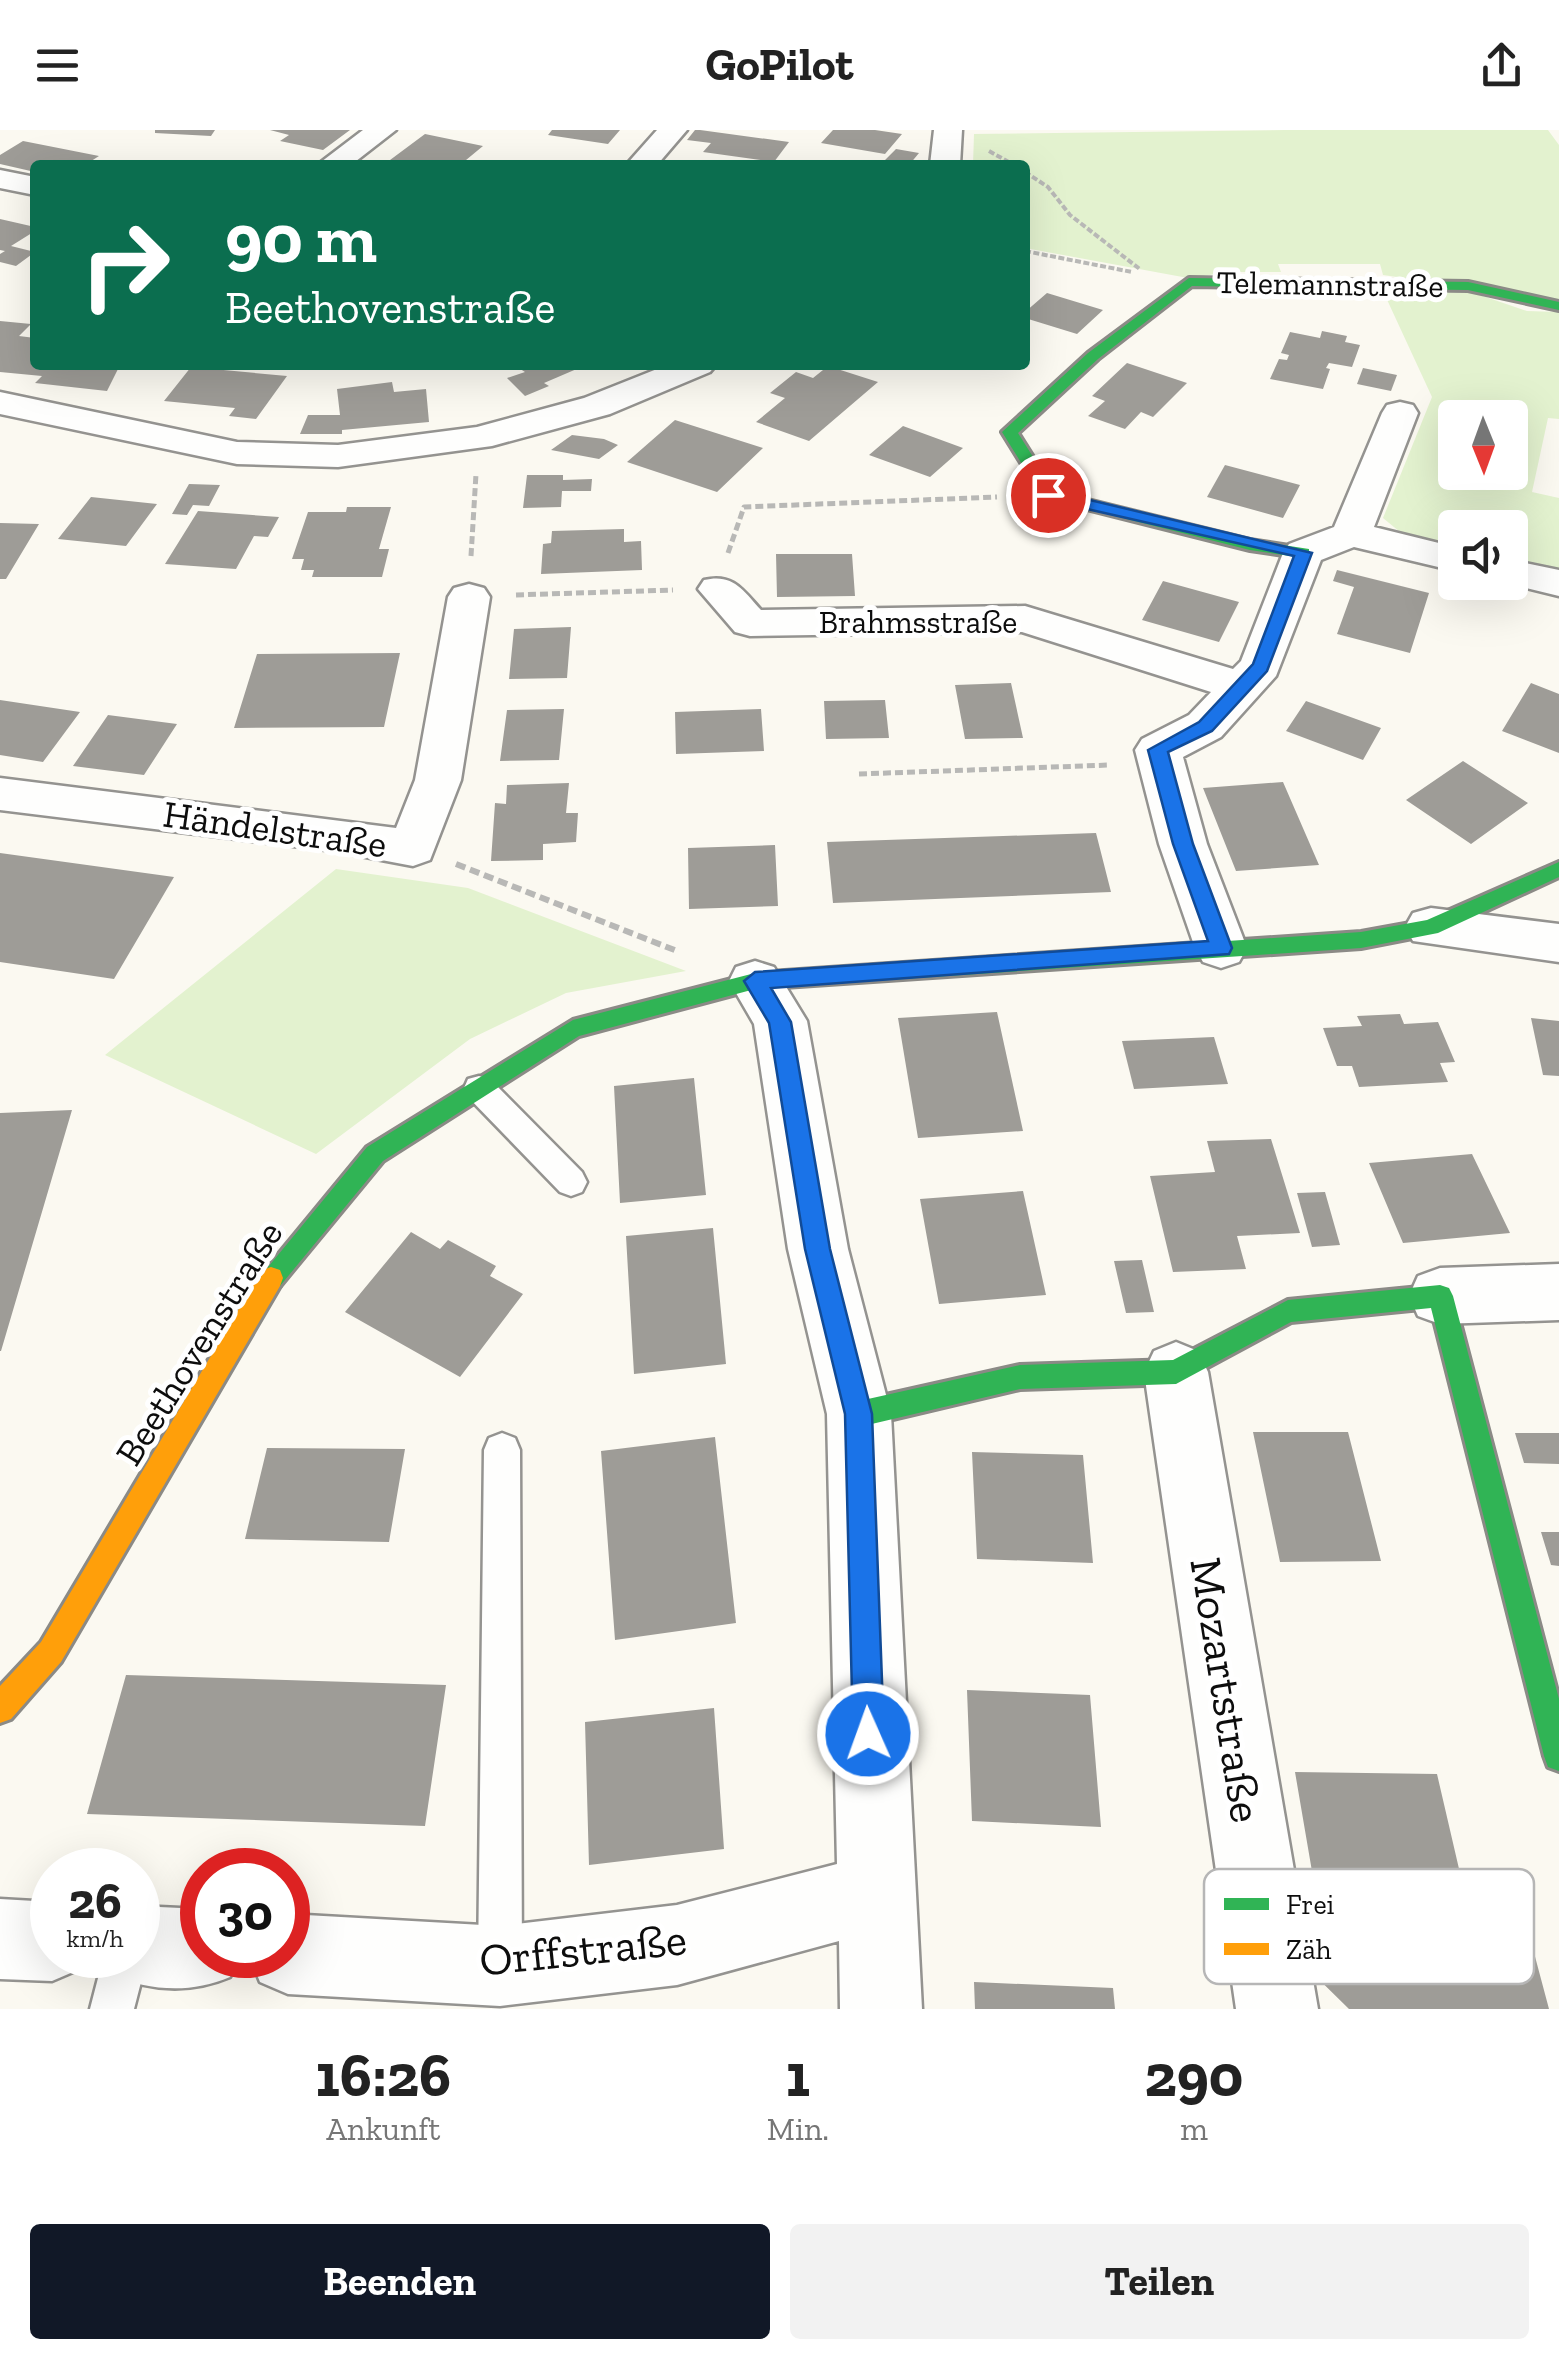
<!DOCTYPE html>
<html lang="de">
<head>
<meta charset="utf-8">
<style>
	:root { --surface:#fff; --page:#f2f2f2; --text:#222; --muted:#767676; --accent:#111827 }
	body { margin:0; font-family:"Zilla Slab",serif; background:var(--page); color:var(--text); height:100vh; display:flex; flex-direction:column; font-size:38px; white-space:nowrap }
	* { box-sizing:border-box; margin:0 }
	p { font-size:32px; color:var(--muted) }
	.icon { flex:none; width:55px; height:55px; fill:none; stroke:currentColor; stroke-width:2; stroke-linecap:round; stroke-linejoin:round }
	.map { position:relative; height:1879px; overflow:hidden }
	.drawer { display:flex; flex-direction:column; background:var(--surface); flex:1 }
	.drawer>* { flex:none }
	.top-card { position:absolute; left:30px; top:30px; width:1000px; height:210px; border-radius:10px; box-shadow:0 10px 40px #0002; background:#0b6e4f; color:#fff; overflow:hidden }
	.needle { width:65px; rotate:179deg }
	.fabs { position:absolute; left:1438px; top:270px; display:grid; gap:20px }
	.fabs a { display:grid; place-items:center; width:90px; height:90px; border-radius:10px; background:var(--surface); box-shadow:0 10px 40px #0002; font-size:50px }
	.speed { position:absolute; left:30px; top:1718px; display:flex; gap:20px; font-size:50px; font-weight:700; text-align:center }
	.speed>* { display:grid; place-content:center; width:130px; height:130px; border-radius:50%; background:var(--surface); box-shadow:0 10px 40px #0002; line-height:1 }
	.speed small { font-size:25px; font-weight:400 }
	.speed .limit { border:15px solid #d22; background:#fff; color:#111 }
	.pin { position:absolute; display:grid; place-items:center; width:85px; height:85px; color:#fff; margin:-42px; border:5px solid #fff; border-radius:50%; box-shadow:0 2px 10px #0007 }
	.me { position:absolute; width:110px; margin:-55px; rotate:358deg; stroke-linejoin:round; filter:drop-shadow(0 0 8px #0008) }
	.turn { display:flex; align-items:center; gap:35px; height:210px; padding:0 30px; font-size:45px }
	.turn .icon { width:130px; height:130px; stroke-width:2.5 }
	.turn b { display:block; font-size:70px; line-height:85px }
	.eta { display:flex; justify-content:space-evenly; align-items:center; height:170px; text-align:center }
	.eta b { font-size:60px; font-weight:800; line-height:70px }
	.cta { display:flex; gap:20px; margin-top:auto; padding:20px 30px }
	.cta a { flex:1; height:115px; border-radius:10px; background:var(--accent); color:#fff; font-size:40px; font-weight:800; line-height:115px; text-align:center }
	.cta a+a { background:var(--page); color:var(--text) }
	header { display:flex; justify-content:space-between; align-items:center; height:130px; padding:0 30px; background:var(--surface); font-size:45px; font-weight:800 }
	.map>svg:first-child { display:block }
</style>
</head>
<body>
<header><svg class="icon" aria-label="menu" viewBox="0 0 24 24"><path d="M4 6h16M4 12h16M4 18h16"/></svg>GoPilot<svg class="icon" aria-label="share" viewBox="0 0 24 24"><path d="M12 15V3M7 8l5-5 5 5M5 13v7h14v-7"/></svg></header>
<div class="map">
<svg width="1559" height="1879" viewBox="0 0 1559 1879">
	<rect width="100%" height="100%" fill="#fbf9f1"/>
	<!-- green -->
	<path fill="#e3f2cf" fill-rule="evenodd" d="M1285 0H1548L1559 15V170L1383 145 1380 134H1278L1281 142H1231L1188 148 1025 118V35H973L974 4Z
		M1383 161 1471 162 1527 181 1559 182V289L1548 288 1532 362 1559 368V442L1510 430V398H1455V416L1400 402 1383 388 1432 267ZM1455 288H1510V342H1455Z
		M336 739 468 758 686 841 566 863 470 909 316 1024 105 925Z"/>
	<!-- building -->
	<path fill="#9e9c97" d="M155 0H215L211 6 155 3Z
		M270 0H350L323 20 280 11 289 5Z
		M552 0H620L608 14 548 5Z
		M695 0H700L789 12 774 32 703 22 711 13 687 10Z
		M833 0H875L902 4 885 24 821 13Z
		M425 4 483 16 460 35 386 33Z
		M23 11 99 26 85 35H35V42L0 34V25Z
		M896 19 919 23 909 35 885 30Z
		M0 89 35 97V101L11 116 35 122 16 136 0 132V124L5 121 0 120Z
		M1047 163 1103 180 1077 204 1025 188V182Z
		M0 191 31 194 19 206 35 208V235H120L107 261 35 253 42 246 0 242Z
		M1322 201 1347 206 1345 212 1360 215 1352 237 1329 233 1326 238 1330 239 1323 259 1270 249 1279 229 1287 230 1289 225 1281 223 1290 202 1320 208Z
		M1127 233 1187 253 1153 287 1141 282 1125 299 1088 286 1105 271 1092 266Z
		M514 235H586L544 253 549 256 525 266 507 248 525 242Z
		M828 236 878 252 809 311 756 292 785 268 770 263 796 242 813 248Z
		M191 237 287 246 256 289 229 286 235 278 164 271Z
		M1363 238 1397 245 1391 261 1357 254Z
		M392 252 394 262 426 259 429 292 342 300V304H300L308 285H340L337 259Z
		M675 290 763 318 717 362 627 332Z
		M903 296 963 318 930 347 869 325Z
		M572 305 604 309 618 315 599 329 551 320Z
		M1225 335 1300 355 1283 388 1207 367Z
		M527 345H563V350L592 349 591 361H562L561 377 523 378Z
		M189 354 220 355 209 376 193 375 187 385 172 384Z
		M91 367 157 374 126 416 58 409Z
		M347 377H391L379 419H389L382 447H312L314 440H301L304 429H292L308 382H346Z
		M198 381 279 387 268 407 254 406 236 439 165 434Z
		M0 393 39 394 6 449H0Z
		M624 399V412L641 411 642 440 541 444 543 414 551 413 552 401Z
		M776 424H852L855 466 777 467Z
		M1337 440 1429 463 1410 523 1337 504 1354 457 1333 451Z
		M1163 451 1239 472 1219 512 1142 490Z
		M571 497 567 548 509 549 514 499Z
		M400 523 384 597 234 598 257 524Z
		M1011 553 1023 608 965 609 955 555Z
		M1531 553 1559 564V623L1502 601Z
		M0 570 80 582 43 632 0 625Z
		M885 570 889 608 826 609 824 571Z
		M1306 571 1381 598 1363 630 1286 601Z
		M564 579 559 630 500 631 507 580Z
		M761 579 764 621 676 624 675 582Z
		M108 585 177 594 144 645 73 636Z
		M1463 631 1528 673 1471 714 1406 670Z
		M1283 652 1319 735 1236 741 1203 658Z
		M569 653 566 683H578L576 712 543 714V730L491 731 495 673 506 674 507 655Z
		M1096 703 1111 762 833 773 827 712Z
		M775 715 778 776 689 779 688 718Z
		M0 723 174 747 114 849 0 832Z
		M997 882 1023 1001 918 1008 898 888Z
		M1400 884 1404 894 1438 892 1455 932 1440 933 1448 952 1359 957 1352 936H1337L1323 898 1362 896 1357 886Z
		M1531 888 1559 891V946L1543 945Z
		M1214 907 1228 954 1134 959 1122 911Z
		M694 948 706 1065 620 1073 614 956Z
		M72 980 1 1221H0V983Z
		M1271 1009 1300 1103 1237 1106 1246 1139 1173 1142 1150 1046 1215 1042 1207 1011Z
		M1472 1024 1510 1103 1403 1113 1369 1033Z
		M1023 1061 1046 1165 939 1174 920 1069Z
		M1325 1062 1340 1115 1312 1117 1297 1063Z
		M713 1098 726 1234 634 1244 626 1106Z
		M411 1102 440 1119 448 1110 496 1136 490 1146 523 1164 460 1247 345 1182Z
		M1142 1130 1154 1182 1126 1183 1114 1131Z
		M1253 1302H1348L1381 1431 1280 1432Z
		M1515 1303H1559V1334L1524 1333Z
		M715 1307 736 1493 615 1510 601 1321Z
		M267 1318 405 1319 389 1412 245 1409Z
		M972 1322 1083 1325 1093 1433 977 1429Z
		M1541 1402H1559V1436L1551 1435Z
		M126 1545 446 1555 425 1696 87 1684Z
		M967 1560 1090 1565 1101 1697 972 1691Z
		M714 1578 724 1719 589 1735 585 1592Z
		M1295 1642 1437 1644 1463 1756 1314 1753Z
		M1330 1777 1398 1817 1533 1819 1549 1879H1349L1293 1824 1285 1778Z
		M974 1852 1113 1858 1115 1879H975Z"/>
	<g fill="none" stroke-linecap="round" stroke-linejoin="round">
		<!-- lane casing -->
		<g stroke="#949390" stroke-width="5">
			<path id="lane" d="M479 946 490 949 582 1042 587 1052 582 1062 571 1066 560 1062 468 967 464 958 468 949Z
				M502 1303 515 1308 520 1320 522 1836 515 1851 500 1858 485 1851 478 1836 484 1320 489 1308Z
				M138 1808 148 1825 134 1879H90L104 1825H138Z"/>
		</g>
		<!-- street casing -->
		<g stroke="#949390" stroke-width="5">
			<path id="street" d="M363 0H396L351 35H317Z
				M657 0H687L657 35H626Z
				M934 0H962L960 35H930Z
				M0 40 35 47V65L0 58Z
				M667 235H716L710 242 610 284 492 316 338 337 237 334 0 284V262L237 312 338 315 477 297 584 268Z
				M1400 272 1413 275 1418 283 1374 397 1455 417V441L1354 417 1321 430 1276 546 1221 607 1183 627 1207 714 1247 818 1239 832 1221 838 1203 832 1195 818 1159 714 1135 620 1142 609 1189 585 1211 562 1022 502 750 506 735 502 698 459 704 450C733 443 743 460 761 480L1025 476 1233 539 1241 531 1283 423 1289 414 1334 397 1382 283 1387 275Z
				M1510 430 1559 440V466L1502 452H1510Z
				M469 454 484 458 490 467 461 650 430 730 413 736 334 721 0 680V648L396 698 415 650 448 467 454 458Z
				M1431 778 1559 794V832L1413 811 1405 797 1413 783Z
				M755 831 774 837 807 891 848 1119 891 1284 922 1879H840L839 1811 677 1855 500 1876 288 1864 260 1852 249 1825H288V1784L500 1796 677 1775 837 1734 827 1284 788 1119 754 894 729 851 736 837Z
				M1559 1134V1190L1440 1194 1418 1186 1409 1166 1418 1146 1440 1138Z
				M1176 1212 1198 1221 1208 1242 1318 1879H1236L1144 1242 1154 1221Z
				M0 1769 52 1772V1825H86L80 1839 52 1851 0 1849Z
				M138 1776 202 1779V1825H239L230 1847C190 1864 149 1861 110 1844L102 1825H138Z"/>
		</g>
		<!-- fast casing -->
		<g stroke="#8b8a86" stroke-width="6">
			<path id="fast" d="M1189 148 1468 152 1559 172V180L1468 160 1192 156 1098 229 1018 303 1055 362 1250 410 1309 419V427L1303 428 1250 420 1043 368 1002 302 1088 223Z
				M1559 732V747L1438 803 1361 818 755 859 579 906 383 1031 280 1156 271 1159 262 1156 259 1148 367 1017 573 890 755 843 1361 802 1427 790Z
				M1440 1155 1449 1158 1453 1166 1559 1569V1641L1548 1637 1544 1626 1431 1178 1291 1192 1176 1254 1020 1259 859 1297 850 1293 846 1284 850 1275 859 1271 1020 1235 1173 1230 1288 1170Z"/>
		</g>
		<!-- slow casing -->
		<g stroke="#8b8a86" stroke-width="6">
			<path id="slow" d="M271 1137 280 1140 283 1148 280 1156 61 1532 11 1589 0 1593V1556L41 1512 262 1140Z"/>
		</g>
		<!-- path-far2 -->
		<path stroke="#b8b8b6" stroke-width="4" stroke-dasharray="6 2.5" stroke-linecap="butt" d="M989 21 1014 35
			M1025 42 1048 57 1070 85 1141 140
			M1025 121 1132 142"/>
		<!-- path-far1 -->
		<path stroke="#b8b8b6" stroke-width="5" stroke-dasharray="8 4" stroke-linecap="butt" d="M728 423 744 377 997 367
			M471 426 476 344
			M516 465 673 460
			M859 644 1110 635"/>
		<!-- path -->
		<path stroke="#b8b8b6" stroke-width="6" stroke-dasharray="10 5" stroke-linecap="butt" d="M456 734 677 821"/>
		<!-- lane -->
		<use href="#lane" fill="#fefefd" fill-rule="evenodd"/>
		<!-- street -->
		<use href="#street" fill="#fefefd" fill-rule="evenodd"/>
		<!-- fast -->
		<use href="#fast" fill="#30b455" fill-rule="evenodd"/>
		<!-- slow -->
		<use href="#slow" fill="#ff9f0a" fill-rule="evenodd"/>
	</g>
	<!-- route -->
	<path fill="#1a73e8" stroke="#114b97" stroke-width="2.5" d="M1048 360 1312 423 1267 541 1212 601 1168 622 1193 714 1232 818 1229 824 771 858 791 892 830 1119 872 1284 884 1604 879 1614 868 1619 858 1614 853 1604 845 1284 805 1119 769 893 744 851 755 842 1208 811 1173 714 1148 620 1199 592 1253 534 1294 426 1043 369 1040 365Z"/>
	<g text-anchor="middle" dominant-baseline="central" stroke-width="10" stroke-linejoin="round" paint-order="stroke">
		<!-- far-street labels -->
		<g font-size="32" fill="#0d0d0d" stroke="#fff">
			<text transform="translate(1330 154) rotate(1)">Telemannstraße</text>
			<text x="918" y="492">Brahmsstraße</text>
		</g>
		<!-- street labels -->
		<g font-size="38" fill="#0d0d0d" stroke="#fff">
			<text transform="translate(275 699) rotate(8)">Händelstraße</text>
			<text transform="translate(199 1213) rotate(-58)">Beethovenstraße</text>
		</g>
		<!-- near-street labels -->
		<g font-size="45" fill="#0d0d0d" stroke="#fff">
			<text transform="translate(1226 1560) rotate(81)">Mozartstraße</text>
			<text transform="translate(583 1820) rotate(-6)">Orffstraße</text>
		</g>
	</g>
	<!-- legend -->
	<rect x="1204" y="1739" width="330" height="115" rx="15" fill="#fff" stroke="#b6b6b6" stroke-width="2.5"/>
	<rect x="1224" y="1768" width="45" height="12" fill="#30b455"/>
	<rect x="1224" y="1813" width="45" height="12" fill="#ff9f0a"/>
	<g font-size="28" fill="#0d0d0d">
		<text x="1286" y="1784">Frei</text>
		<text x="1286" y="1829">Zäh</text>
	</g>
</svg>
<div class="fabs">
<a><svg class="needle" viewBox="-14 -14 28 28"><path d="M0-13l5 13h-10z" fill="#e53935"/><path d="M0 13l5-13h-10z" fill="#767676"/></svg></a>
<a><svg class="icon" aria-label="sound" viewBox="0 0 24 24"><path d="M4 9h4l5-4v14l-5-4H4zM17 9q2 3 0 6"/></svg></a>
</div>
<div class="speed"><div>26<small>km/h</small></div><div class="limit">30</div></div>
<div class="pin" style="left:1048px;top:365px;background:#d93025"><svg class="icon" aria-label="arrive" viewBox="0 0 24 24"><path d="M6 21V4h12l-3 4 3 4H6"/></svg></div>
<svg class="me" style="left:868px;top:1604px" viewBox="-20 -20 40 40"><circle r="17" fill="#1a73e8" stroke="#fff" stroke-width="3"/><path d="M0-11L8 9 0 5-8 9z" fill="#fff"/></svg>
<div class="top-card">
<div class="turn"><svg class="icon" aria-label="right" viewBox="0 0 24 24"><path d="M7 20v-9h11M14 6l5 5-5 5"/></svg><div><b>90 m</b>Beethovenstraße</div></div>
</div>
</div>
<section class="drawer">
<div class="eta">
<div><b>16:26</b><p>Ankunft</p></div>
<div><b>1</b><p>Min.</p></div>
<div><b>290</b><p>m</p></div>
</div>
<div class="cta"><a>Beenden</a><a>Teilen</a></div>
</section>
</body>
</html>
